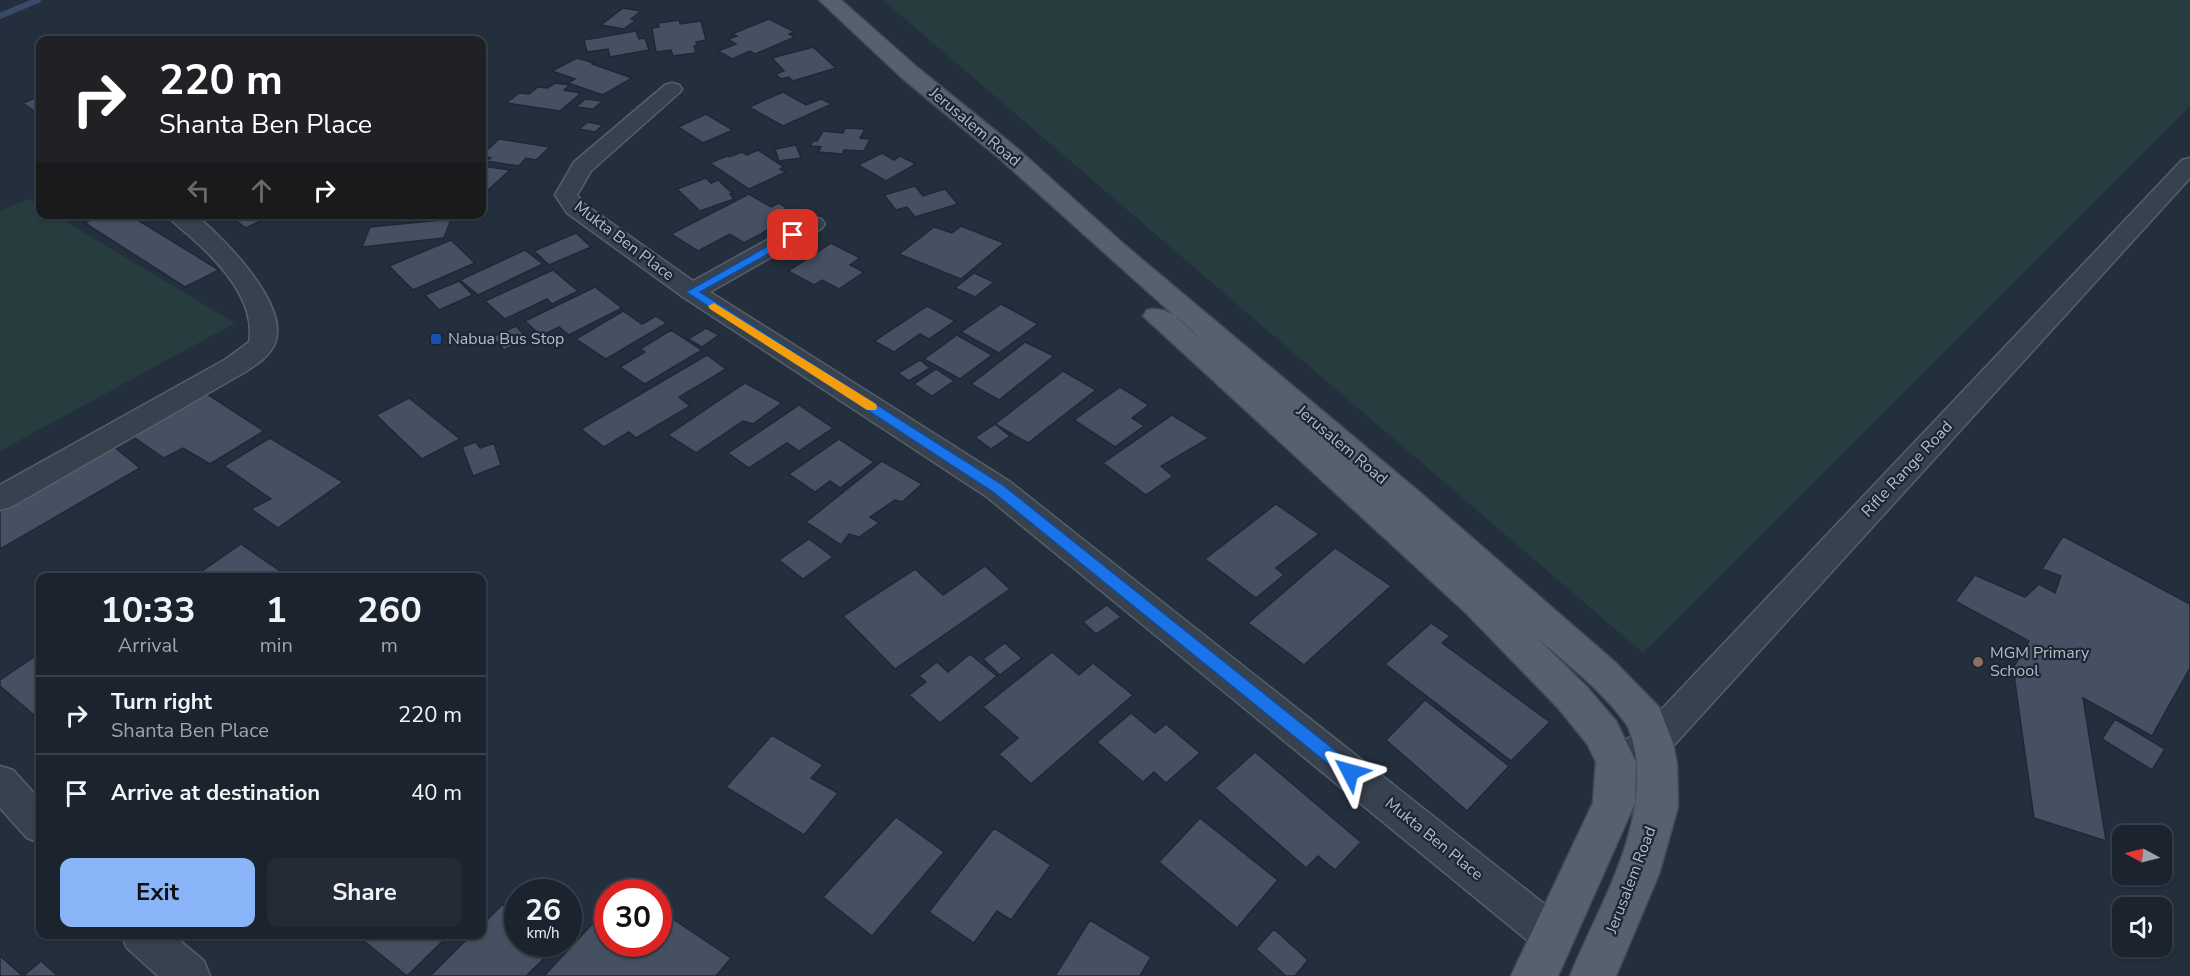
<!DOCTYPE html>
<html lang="en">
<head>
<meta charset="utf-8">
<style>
	:root { --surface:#1b232e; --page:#242b36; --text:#f1f3f6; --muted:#a0a4aa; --line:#39404a; --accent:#8ab4f8 }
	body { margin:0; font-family:"Nunito Sans",sans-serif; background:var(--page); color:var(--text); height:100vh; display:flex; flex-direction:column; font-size:22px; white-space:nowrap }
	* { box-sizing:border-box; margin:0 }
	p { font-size:20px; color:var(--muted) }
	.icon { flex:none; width:33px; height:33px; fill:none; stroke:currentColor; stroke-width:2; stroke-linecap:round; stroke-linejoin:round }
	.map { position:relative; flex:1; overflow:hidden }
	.details { position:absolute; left:36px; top:573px; width:450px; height:366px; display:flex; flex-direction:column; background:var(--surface); border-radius:12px; box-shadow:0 2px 4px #0004,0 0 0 2px var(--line) }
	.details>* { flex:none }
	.top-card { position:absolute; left:36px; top:36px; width:450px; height:183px; border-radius:12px; box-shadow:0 2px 4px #0004,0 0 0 2px var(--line); background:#202124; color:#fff; overflow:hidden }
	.needle { width:39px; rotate:277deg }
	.fabs { position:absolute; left:2112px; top:825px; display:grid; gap:12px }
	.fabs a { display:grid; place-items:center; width:60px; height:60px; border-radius:12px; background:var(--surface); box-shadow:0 2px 4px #0004,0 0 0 2px var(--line); font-size:30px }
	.speed { position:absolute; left:504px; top:879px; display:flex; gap:12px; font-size:30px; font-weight:700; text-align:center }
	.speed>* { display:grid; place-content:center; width:78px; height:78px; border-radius:50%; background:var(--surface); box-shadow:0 2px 4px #0004,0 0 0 2px var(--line); line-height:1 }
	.speed small { font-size:15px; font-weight:400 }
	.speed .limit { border:9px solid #d22; background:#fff; color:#111 }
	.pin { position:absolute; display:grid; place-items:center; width:51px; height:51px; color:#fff; margin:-26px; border-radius:12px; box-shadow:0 3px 9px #0006 }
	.me { position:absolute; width:66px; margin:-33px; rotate:309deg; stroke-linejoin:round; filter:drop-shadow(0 0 4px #0008) }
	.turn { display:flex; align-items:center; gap:21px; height:126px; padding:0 24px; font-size:27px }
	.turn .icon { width:78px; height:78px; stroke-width:2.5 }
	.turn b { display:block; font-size:42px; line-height:51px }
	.lanes { display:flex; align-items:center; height:57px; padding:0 24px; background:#0003; justify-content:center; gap:30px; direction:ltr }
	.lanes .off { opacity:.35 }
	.eta { display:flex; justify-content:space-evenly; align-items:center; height:102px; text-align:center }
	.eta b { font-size:36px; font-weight:700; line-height:42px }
	.action { display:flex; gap:12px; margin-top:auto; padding:12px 24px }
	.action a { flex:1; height:69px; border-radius:12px; background:var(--accent); color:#111; font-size:24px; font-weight:700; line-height:69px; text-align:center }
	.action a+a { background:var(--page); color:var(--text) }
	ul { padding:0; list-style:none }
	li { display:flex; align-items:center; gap:18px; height:78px; padding:0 24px; border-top:2px solid var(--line) }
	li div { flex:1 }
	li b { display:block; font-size:22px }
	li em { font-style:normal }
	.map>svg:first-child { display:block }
</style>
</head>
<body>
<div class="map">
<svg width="2190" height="976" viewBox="0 0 2190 976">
	<rect width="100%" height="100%" fill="#242f3e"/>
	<!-- green -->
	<path fill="#263c3f" d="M883 0H2190V106L1643 653Z
		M29 199 40 206V214L55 215 235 323 0 451V211Z"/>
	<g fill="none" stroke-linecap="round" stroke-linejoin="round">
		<!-- stream -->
		<path stroke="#394c67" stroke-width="6" d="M0 16 38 0"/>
	</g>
	<!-- building -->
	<path fill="#455162" stroke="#1f2835" stroke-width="1.5" d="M623 8 641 11 631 19 636 20 624 29 601 25Z
		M769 19 795 32 789 34 795 37 755 54 750 51 732 59 718 51 736 44 728 39 737 36 732 34Z
		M679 20 680 24 701 21 706 40 696 42 697 46H694L696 53 673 56 671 50 656 52 652 28 659 27 658 23Z
		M636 31 639 39 645 38 649 50 610 57 608 49 587 52 584 40Z
		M813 47 836 68 793 81 789 77 781 79 776 74 784 71 772 58Z
		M577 58 594 63 592 64 632 78 603 95 568 83 575 79 552 71Z
		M555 83 570 85 564 90 581 93 560 111 506 103 519 93 529 94 538 87 548 88Z
		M783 92 806 105 821 99 832 104 783 126 749 107Z
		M40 96V115L23 103Z
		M585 99 603 101 593 109 576 107Z
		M706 114 733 130 703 143 678 127Z
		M588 122 603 125 595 132 579 129Z
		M845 128 865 129 860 138 870 139 864 151 844 150 842 154 818 152 821 147 810 146 813 141H817L823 131 843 133Z
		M499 139 550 147 536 160 526 158 519 166 486 161 491 158 482 155Z
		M796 145 801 158 779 161 775 149Z
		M758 150 784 167 780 169 786 172 749 189 710 163 727 156 729 157 742 152 747 155Z
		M882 153 894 160 900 156 916 164 886 181 858 165Z
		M482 166 510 170 487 191 482 190Z
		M706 178 711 183 718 180 732 193 730 194 734 199 700 211 677 189Z
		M915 186 923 196 945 189 958 204 915 217 907 207 896 210 884 195Z
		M749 194 771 207 779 203 787 208 779 212 790 218 744 243 730 234 698 251 671 234Z
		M102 214H128L219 270 185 287 85 223Z
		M235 214H275L246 228 231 217Z
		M374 214H406L402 220H371Z
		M451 219 444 238 362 247 370 227Z
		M961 226 1004 243 961 279 899 254 934 227 952 233Z
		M576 233 591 247 549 265 534 251Z
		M451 240 475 263 413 290 389 266Z
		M831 243 860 258 850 265 864 272 839 289 822 280 814 285 788 271Z
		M525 250 543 264 478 295 460 280Z
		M553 270 578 291 552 304 547 299 505 319 485 301Z
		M974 273 994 282 975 297 955 288Z
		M459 281 473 295 439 310 425 295Z
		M595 287 622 308 569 335 559 327 541 336 525 321Z
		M1001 304 1038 324 999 353 961 332Z
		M927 306 955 321 929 339 920 334 894 352 874 341Z
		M623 311 642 324 656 316 667 323 606 359 576 339Z
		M516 326 528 339 504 350 492 337Z
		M706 328 719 335 702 347 688 339Z
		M671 330 702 350 645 384 620 367 645 352 640 349Z
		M957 335 992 355 960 379 924 359Z
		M1025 342 1054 356 999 400 971 384Z
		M707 355 726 369 679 397 690 406 636 438 629 432 604 447 581 429Z
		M920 360 930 368 909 381 898 373Z
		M936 369 954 381 932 396 914 384Z
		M1063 371 1096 390 1028 443 995 424Z
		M745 383 782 403 753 424 743 421 696 453 668 435Z
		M1120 387 1149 405 1132 418 1144 426 1115 447 1074 420Z
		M207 394 264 431 210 464 183 448 164 458 132 436Z
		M409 398 460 439 422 459 376 415Z
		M799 405 833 428 799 451 787 443 749 468 728 453Z
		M1172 415 1209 438 1161 466 1173 476 1146 495 1103 463Z
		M995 424 1010 436 991 449 975 437Z
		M270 438 343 482 278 528 251 509 271 499 224 466Z
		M839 439 874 462 840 488 830 481 815 492 789 474Z
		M476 442 480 448 494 443 501 465 473 476 462 447Z
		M113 446 140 468 0 549V511Z
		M882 461 922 484 902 502 895 500 870 517 879 523 859 537 849 534 841 545 806 522Z
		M1276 504 1319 534 1276 568 1284 575 1256 598 1205 559Z
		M2063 536 2190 604V668L2152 736 2083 698 2106 841 2034 818 2013 668 2029 641 1955 601 1975 575 2025 597 2039 584 2055 593 2061 576 2042 569Z
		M809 539 833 557 803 579 779 560Z
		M241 544 283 573 276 578H192Z
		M1335 548 1391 586 1304 665 1248 623Z
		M985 566 1010 589 895 669 843 616 915 569 943 595Z
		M1107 605 1121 617 1096 634 1083 622Z
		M1431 623 1450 636 1442 643 1550 722 1511 761 1385 664Z
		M1005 643 1022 658 1000 675 983 659Z
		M1052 652 1079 675 1093 663 1133 695 1031 784 999 754 1018 738 983 707Z
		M40 653V720L0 686V680Z
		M970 654 997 676 940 723 909 695 926 682 919 676 937 662 948 672Z
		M1425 700 1509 766 1467 811 1386 740Z
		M1131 713 1155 733 1166 724 1200 753 1166 783 1154 772 1143 782 1097 742Z
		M2115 719 2165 749 2152 770 2102 739Z
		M772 735 823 765 811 778 838 793 804 835 726 787Z
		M1255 752 1361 842 1335 870 1318 856 1306 868 1215 788Z
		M896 817 944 852 872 936 823 897Z
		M1200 818 1278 880 1237 928 1159 862Z
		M994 828 1051 865 1011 920 997 911 974 943 929 912Z
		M503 904 518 919V944H542L551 952 526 976H430L472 934H482V925Z
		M608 907V944H658V909L731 958 716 976H544Z
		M1090 920 1151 957 1140 976H1055Z
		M1274 929 1308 960 1295 976H1286L1256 949Z
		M370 934H450L407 976 364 941Z
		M0 956 23 976H0Z
		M41 961 58 976H23Z"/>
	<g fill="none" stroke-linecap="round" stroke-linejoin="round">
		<!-- street casing -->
		<g stroke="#565f6c" stroke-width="3">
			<path id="street" d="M672 83 679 85 682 89 679 93 591 171 577 195 583 203 693 281 805 219 813 217 821 219 825 224 821 229 710 292 1009 481 1567 922 1573 936 1567 950 1553 956 1539 950 987 497 683 297 567 213 555 195 574 162 665 85Z
				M2190 158V178L1666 754 1616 778 1603 773 1598 762 1603 751 1640 732 2182 160Z
				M167 214H194C222 236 290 304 275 343 270 356 256 365 245 372L11 507 0 510V485L226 359 249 342C256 302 222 265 194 240 185 231 173 224 167 214Z
				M0 766 13 770 40 800V843L27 838 0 808Z
				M121 934H172L204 961 210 976H158L127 948Z"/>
		</g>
		<!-- primary casing -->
		<g stroke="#414a57" stroke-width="3">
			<path id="primary" d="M819 0H841L918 68 1018 149 1126 246 1423 495 1616 663 1659 707 1673 743 1677 765 1678 807 1659 874 1616 976H1570C1599 905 1648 830 1635 751 1633 743 1631 732 1627 725 1603 691 1566 663 1535 636L1587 687 1616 721 1636 762 1635 803 1558 976H1511L1593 803 1596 762 1588 745 1559 709 1466 613 1143 316 1147 310C1171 304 1189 329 1206 344L1000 159 902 78Z"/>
		</g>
		<!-- street -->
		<use href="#street" fill="#38414e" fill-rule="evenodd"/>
		<!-- primary -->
		<use href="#primary" fill="#56606e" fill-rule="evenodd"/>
	</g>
	<!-- route -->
	<path fill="#1a73e8" stroke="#114b97" stroke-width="1.5" d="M793 232 797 233V238L700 292 1003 485 1356 767 1358 772 1356 777 1350 779 1344 777 993 492 686 292Z"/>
	<!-- slow -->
	<path fill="#f59e0b" d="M714 303 876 404 877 407 876 410H867L710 309 708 306Z"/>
	<!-- markers -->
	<rect fill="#1a4fb4" stroke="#1d2633" stroke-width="2" x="430" y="333" width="12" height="12" rx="3"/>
	<circle fill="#8d6e63" stroke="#1d2633" stroke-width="2" cx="1978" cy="662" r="6"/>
	<g text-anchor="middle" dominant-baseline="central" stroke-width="4.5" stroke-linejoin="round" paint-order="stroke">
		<!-- street labels -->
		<g font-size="16" fill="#b4bcc9" stroke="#1d2633">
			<text transform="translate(975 127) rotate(40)">Jerusalem Road</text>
			<text transform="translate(624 241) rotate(37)">Mukta Ben Place</text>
			<text transform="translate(1342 445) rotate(40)">Jerusalem Road</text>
			<text transform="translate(1907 469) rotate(-47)">Rifle Range Road</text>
			<text transform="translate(1434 839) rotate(39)">Mukta Ben Place</text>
			<text transform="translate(1631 880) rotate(-69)">Jerusalem Road</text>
		</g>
		<!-- poi labels -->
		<g font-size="16" fill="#b4bcc9" stroke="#1d2633" text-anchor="start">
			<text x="448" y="339">Nabua Bus Stop</text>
			<text x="1990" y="653">MGM Primary<tspan x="1990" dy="18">School</tspan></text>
		</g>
	</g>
</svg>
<div class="fabs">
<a><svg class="needle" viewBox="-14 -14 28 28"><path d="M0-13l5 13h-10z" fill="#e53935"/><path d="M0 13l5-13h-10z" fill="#a0a4aa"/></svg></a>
<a><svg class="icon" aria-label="sound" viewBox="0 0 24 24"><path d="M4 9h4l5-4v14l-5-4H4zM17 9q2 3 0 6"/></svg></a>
</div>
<div class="speed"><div>26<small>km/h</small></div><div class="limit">30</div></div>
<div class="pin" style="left:793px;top:235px;background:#d93025"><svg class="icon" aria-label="arrive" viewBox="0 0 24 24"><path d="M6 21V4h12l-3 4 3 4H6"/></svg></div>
<svg class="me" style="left:1350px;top:772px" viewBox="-20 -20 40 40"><path d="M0-17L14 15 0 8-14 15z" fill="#1a73e8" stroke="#fff" stroke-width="4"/></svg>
<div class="top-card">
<div class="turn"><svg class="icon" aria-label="right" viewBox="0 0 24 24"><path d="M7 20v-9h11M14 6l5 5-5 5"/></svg><div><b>220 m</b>Shanta Ben Place</div></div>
<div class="lanes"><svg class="icon off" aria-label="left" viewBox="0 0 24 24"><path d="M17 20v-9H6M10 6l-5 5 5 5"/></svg><svg class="icon off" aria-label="ahead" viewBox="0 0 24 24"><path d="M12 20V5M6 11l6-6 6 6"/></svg><svg class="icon" aria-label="right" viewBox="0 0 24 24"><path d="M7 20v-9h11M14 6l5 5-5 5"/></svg></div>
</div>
<section class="details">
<div class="eta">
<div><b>10:33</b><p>Arrival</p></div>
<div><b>1</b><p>min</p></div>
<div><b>260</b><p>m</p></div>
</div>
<ul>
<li><svg class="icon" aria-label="right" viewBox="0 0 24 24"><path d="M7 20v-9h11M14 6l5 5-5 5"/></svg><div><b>Turn right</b><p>Shanta Ben Place</p></div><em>220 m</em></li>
<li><svg class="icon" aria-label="arrive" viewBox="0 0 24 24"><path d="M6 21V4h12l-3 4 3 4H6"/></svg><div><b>Arrive at destination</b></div><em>40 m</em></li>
</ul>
<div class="action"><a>Exit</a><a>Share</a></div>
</section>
</div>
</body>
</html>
